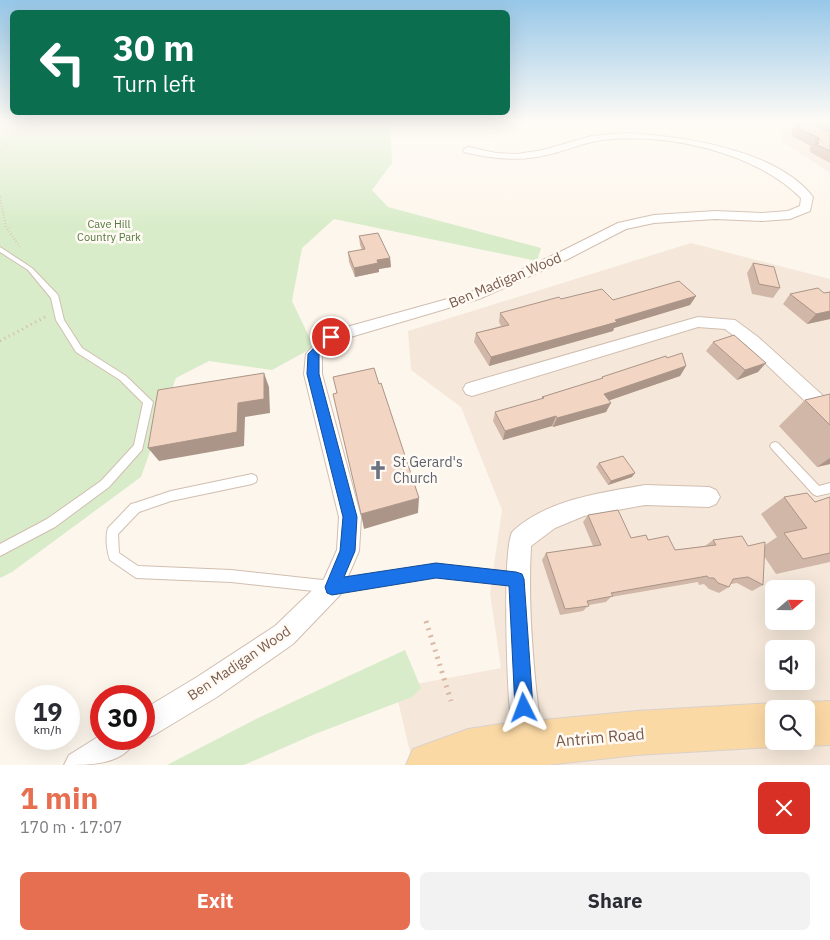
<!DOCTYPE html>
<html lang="en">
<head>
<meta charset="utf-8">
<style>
	:root { --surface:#fff; --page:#f2f2f3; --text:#2b2b33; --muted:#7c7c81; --accent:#e76f51 }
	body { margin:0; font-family:"IBM Plex Sans",sans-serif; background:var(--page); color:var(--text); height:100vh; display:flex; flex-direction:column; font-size:19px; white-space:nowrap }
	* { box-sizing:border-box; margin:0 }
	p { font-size:16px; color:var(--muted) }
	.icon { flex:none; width:28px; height:28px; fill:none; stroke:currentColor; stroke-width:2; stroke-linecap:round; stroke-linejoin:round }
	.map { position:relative; height:765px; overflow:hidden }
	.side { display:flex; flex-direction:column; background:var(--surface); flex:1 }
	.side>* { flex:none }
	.hud { position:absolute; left:10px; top:10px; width:500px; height:105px; border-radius:8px; box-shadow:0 5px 20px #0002; background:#0b6e4f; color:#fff; overflow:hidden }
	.needle { width:32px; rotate:70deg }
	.controls { position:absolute; left:765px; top:580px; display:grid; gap:10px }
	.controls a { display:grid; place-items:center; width:50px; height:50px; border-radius:8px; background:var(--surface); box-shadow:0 5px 20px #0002; font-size:25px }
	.speed { position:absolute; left:15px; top:685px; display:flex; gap:10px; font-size:25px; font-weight:700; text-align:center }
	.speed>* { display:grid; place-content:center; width:65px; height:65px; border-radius:50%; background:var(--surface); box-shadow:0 5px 20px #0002; line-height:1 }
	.speed small { font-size:12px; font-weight:400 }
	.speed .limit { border:8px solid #d22; background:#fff; color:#111 }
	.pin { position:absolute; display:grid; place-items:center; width:42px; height:42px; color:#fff; margin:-21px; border:2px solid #fff; border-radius:50%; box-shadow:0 1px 5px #0007 }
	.me { position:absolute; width:55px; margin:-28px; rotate:357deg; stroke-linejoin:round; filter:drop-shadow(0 0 4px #0008) }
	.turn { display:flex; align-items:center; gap:18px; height:105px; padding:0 20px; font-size:22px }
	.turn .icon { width:65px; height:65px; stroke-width:2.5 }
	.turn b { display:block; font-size:35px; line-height:42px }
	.round { display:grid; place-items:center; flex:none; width:52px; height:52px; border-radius:8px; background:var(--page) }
	.head { display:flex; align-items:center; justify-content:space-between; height:85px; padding:0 20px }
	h1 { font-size:30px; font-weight:800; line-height:38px; color:var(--accent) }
	.action { display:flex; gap:10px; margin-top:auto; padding:10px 20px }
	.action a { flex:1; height:58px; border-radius:8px; background:var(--accent); color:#fff; font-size:20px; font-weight:800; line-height:58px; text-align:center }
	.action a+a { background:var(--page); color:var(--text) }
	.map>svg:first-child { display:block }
</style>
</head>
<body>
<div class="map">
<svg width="830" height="765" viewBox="0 0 830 765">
	<rect width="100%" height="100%" fill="#fdf6ec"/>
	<!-- residential -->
	<path fill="#f5e8da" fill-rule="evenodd" d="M763 121H830V173L783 142 782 128Z
		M691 243 830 279V765H413L395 688 501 668 490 593 502 510 461 407 411 370 408 331ZM774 589H806V621H774ZM774 649H806V681H774ZM774 709H806V741H774Z"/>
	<!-- green -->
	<path fill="#d8ecc9" d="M0 121H390L392 163 372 190 388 207 541 248 537 261 334 219 302 248 292 301 314 347 272 370 209 361 176 378 141 477 12 572 0 578Z
		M405 650 421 688 412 697 315 734 244 765H167L258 718Z"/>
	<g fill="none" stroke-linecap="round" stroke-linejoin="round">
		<!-- service casing -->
		<g stroke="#d1beb0" stroke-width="2">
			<path id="service" d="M0 247 32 268 58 295 64 320 82 348 126 376 153 402 142 450 109 487 55 527 0 556V544L47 519 101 481 134 445 143 403 120 380 76 352 56 320 51 298 28 270 0 252Z
				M775 442 778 443 819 486 830 483V493L817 496 813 494 772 449 770 446 772 443Z
				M252 474 256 476 257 479 256 482 252 484 171 501 139 512 118 534 119 553 138 566 231 570 332 581 436 564 517 573 521 575 523 579 521 583 517 585 436 576 332 593 231 582 136 578 110 560C107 552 105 537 108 528L131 504 135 503 171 491Z"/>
		</g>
		<!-- minor casing -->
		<g stroke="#d1beb0" stroke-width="2">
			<path id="minor" d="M788 121H800L830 134V141Z
				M625 133C681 136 776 149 813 197L810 211 790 219 762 221 715 219 654 223 626 229 568 259 479 299 337 341 322 356V374L361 517 359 551 340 595 293 644 217 697 154 735 144 739H143L144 709 197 677 275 626 324 579 337 550 339 517 304 374 306 354 325 333 469 293 558 253 618 223 654 215 715 211 762 213 788 211 800 206 801 198C755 152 666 132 602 140 587 142 573 148 558 152 526 162 497 160 464 152L463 150 468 147 496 153 517 154 543 150 592 136Z
				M698 317 735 320 758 337 830 402V420L823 418 746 345 725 329 698 327 472 396 466 394 463 389 466 384 472 382Z
				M645 485 709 487 716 490 720 497 716 504 709 507 645 505 584 516 555 528 531 546C528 598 532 653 538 706 540 724 551 734 543 753L533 757 523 753C517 739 513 724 510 709 507 687 502 543 513 531 548 499 601 493 645 485Z
				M101 735V739H136C124 765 91 765 64 765L69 755Z"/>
		</g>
		<!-- primary casing -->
		<g stroke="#dad1cd" stroke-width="2">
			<path id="primary" d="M830 701V745L806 746 794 741H806V709L790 708 806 702Z
				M774 703 789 709H774V741H789L774 747 637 755 547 765H406L413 749 468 729 501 724 637 711Z"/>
		</g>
		<!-- path-far3 -->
		<path stroke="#d9b8a5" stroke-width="2" stroke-dasharray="0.5 2.5" stroke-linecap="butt" d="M0 154C12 136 27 127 48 121
			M0 196V198"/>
		<!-- path-far2 -->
		<path stroke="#d9b8a5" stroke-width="2.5" stroke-dasharray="0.5 2.5" stroke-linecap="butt" d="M0 197 6 227 20 247"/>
		<!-- path-far1 -->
		<path stroke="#d9b8a5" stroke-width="3" stroke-dasharray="1 4" stroke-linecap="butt" d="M0 341 45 317"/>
		<!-- path -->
		<path stroke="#d9b8a5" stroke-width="5" stroke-dasharray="2 5.5" stroke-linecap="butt" d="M426 621 451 701"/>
		<!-- service -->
		<use href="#service" fill="#fff" fill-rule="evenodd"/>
		<!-- minor -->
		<use href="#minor" fill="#fff" fill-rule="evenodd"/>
		<!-- primary -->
		<use href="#primary" fill="#fbd9a5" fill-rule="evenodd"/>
	</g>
	<!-- wall -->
	<path fill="#d1b7a8" d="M796 121 816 125 818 123 814 121H830V163L810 152 811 150H809L811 146 792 136 793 134 791 133 793 131 791 130Z
		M359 236 390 258 391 267 379 269V272L355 277 349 262 348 252 362 250 360 245Z
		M753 263 780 288 773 298 752 294 747 273Z
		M824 293 830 319 807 324 783 304 790 294Z
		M696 296 690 305 614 328 613 331 489 366 474 342 476 333 501 326 499 322 500 313 561 299 613 300Z
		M713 342 758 372 737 380 706 351Z
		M667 358 686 366 680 376 609 400 606 412 553 427 552 426 503 440 493 421 495 412 542 399V397L601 379 602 377Z
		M830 394V464L817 467 779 426 805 400Z
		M599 463 632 477 608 485 596 467Z
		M784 497 815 502 830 497V562L776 574 764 556 763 585 752 591 737 583 731 584 729 587 719 593 709 589 704 584 699 585 698 582 611 597 606 602 589 605 583 611 560 615 542 560 546 553 593 546 583 522 588 515 631 538 648 540 675 550 705 546 713 540 748 546 765 545 777 537 761 514Z"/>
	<!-- shaded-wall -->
	<path fill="#aa9588" d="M390 258 391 267 379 269V272L355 277 354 268 377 260Z
		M696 296 690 305 614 328 613 331 489 366 491 357Z
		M830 311V319L807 324 816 314Z
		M766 363 758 372 737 380 745 370Z
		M686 366 680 376 599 404 604 394Z
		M264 373 269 387 270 413 245 417 244 446 159 461 148 448 238 403Z
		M611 403 606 412 553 427 557 418Z
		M556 416 552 426 503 440 505 431Z
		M830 458V464L817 467Z
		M635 473 632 477 608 485 611 481Z
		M419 498 418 513 364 529 361 514Z"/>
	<!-- building -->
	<path fill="#f3d5c3" stroke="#aa9588" d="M796 121H806L830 132V151L815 144 819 143 815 141 820 140 817 138H819L797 128 801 127 796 125 801 124Z
		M378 233 390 258 377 260 378 263 354 268 348 252 365 249 359 236Z
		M753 263 774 267 780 288 759 284Z
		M679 281 696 296 615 320 617 322 491 357 476 333 509 325 500 313 559 297 561 299 602 289 613 300Z
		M818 288 824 293 830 292V311L816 314 790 294Z
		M734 335 766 363 745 370 713 342Z
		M682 353 686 366 604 394 611 403 557 418 556 416 505 431 495 412 544 398 542 397 603 378 602 377 666 356 667 358Z
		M374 368 379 384 381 383 419 498 361 514 333 394 337 393 333 377Z
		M264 373V399L238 403 237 432 148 448 158 390Z
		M830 394V425L805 400Z
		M623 456 635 473 611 481 599 463Z
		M807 493 815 502 830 497V553L803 559 784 533 807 528 784 497Z
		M618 510 631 538 646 535 648 540 668 536 675 550 716 545 713 540 742 536 748 546 765 542 763 585 748 577 733 579 729 587 718 583 714 578H709L707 576 611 593 613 596 587 601 589 606 565 609 546 553 601 545 588 515Z"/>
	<!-- sky -->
	<linearGradient id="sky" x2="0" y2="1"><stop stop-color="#97c7e8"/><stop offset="0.53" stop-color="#fefbf6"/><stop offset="1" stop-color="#fefbf6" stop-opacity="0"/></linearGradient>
	<rect width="830" height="228" fill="url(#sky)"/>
	<!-- route -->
	<path fill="#1a73e8" stroke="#114b97" d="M331 333 336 337 319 355V374L357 517 355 551 344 577 436 563 516 572 522 574 524 579 533 708 531 714 524 717 518 714 515 708 509 586 436 578 332 595 327 593 325 587 340 551 343 517 307 374 308 354 327 334Z"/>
	<!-- icons -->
	<defs>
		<g id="church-bare" transform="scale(1.5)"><path d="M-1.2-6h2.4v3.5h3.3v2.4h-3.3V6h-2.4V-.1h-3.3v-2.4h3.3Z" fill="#6b7280" stroke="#fffaf3" stroke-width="2.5" paint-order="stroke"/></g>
	</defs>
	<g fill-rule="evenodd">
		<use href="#church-bare" x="378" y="470"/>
	</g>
	<g text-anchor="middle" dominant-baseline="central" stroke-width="5" stroke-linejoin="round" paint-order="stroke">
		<!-- far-park labels -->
		<g font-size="11" fill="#537a41" stroke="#fffaf3">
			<text x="109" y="224">Cave Hill<tspan x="109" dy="13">Country Park</tspan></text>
		</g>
		<!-- street labels -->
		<g font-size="14" fill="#7a5c4d" stroke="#fffaf3">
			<text transform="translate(505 280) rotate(-23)">Ben Madigan Wood</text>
			<text transform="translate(239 663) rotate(-34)">Ben Madigan Wood</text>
		</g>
		<!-- worship labels -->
		<g font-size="14" fill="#5b616d" stroke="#fffaf3" text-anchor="start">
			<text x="393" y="462">St Gerard's<tspan x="393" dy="16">Church</tspan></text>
		</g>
		<!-- near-street labels -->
		<g font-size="16" fill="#7a5c4d" stroke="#fffaf3">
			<text transform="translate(600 737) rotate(-5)">Antrim Road</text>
		</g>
	</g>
</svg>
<div class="controls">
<a><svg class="needle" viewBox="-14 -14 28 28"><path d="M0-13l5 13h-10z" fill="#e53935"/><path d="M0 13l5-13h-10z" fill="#7c7c81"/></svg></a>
<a><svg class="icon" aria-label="sound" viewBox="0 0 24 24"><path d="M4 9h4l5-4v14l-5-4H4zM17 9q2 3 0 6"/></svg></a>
<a><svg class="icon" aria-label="search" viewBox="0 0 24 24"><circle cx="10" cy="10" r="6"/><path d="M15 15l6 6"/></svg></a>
</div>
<div class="speed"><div>19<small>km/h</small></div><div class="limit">30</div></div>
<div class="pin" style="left:331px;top:337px;background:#d93025"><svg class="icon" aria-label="arrive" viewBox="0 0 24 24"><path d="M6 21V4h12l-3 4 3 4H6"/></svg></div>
<svg class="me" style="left:524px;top:708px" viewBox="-20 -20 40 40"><path d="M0-17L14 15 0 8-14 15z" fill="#1a73e8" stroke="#fff" stroke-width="4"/></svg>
<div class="hud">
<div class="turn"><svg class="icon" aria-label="left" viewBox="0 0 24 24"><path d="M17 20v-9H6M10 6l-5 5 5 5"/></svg><div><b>30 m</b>Turn left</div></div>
</div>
</div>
<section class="side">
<div class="head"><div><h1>1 min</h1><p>170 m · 17:07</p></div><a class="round" style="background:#d93025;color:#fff"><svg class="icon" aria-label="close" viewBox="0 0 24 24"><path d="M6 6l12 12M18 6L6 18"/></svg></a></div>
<div class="action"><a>Exit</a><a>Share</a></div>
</section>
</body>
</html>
